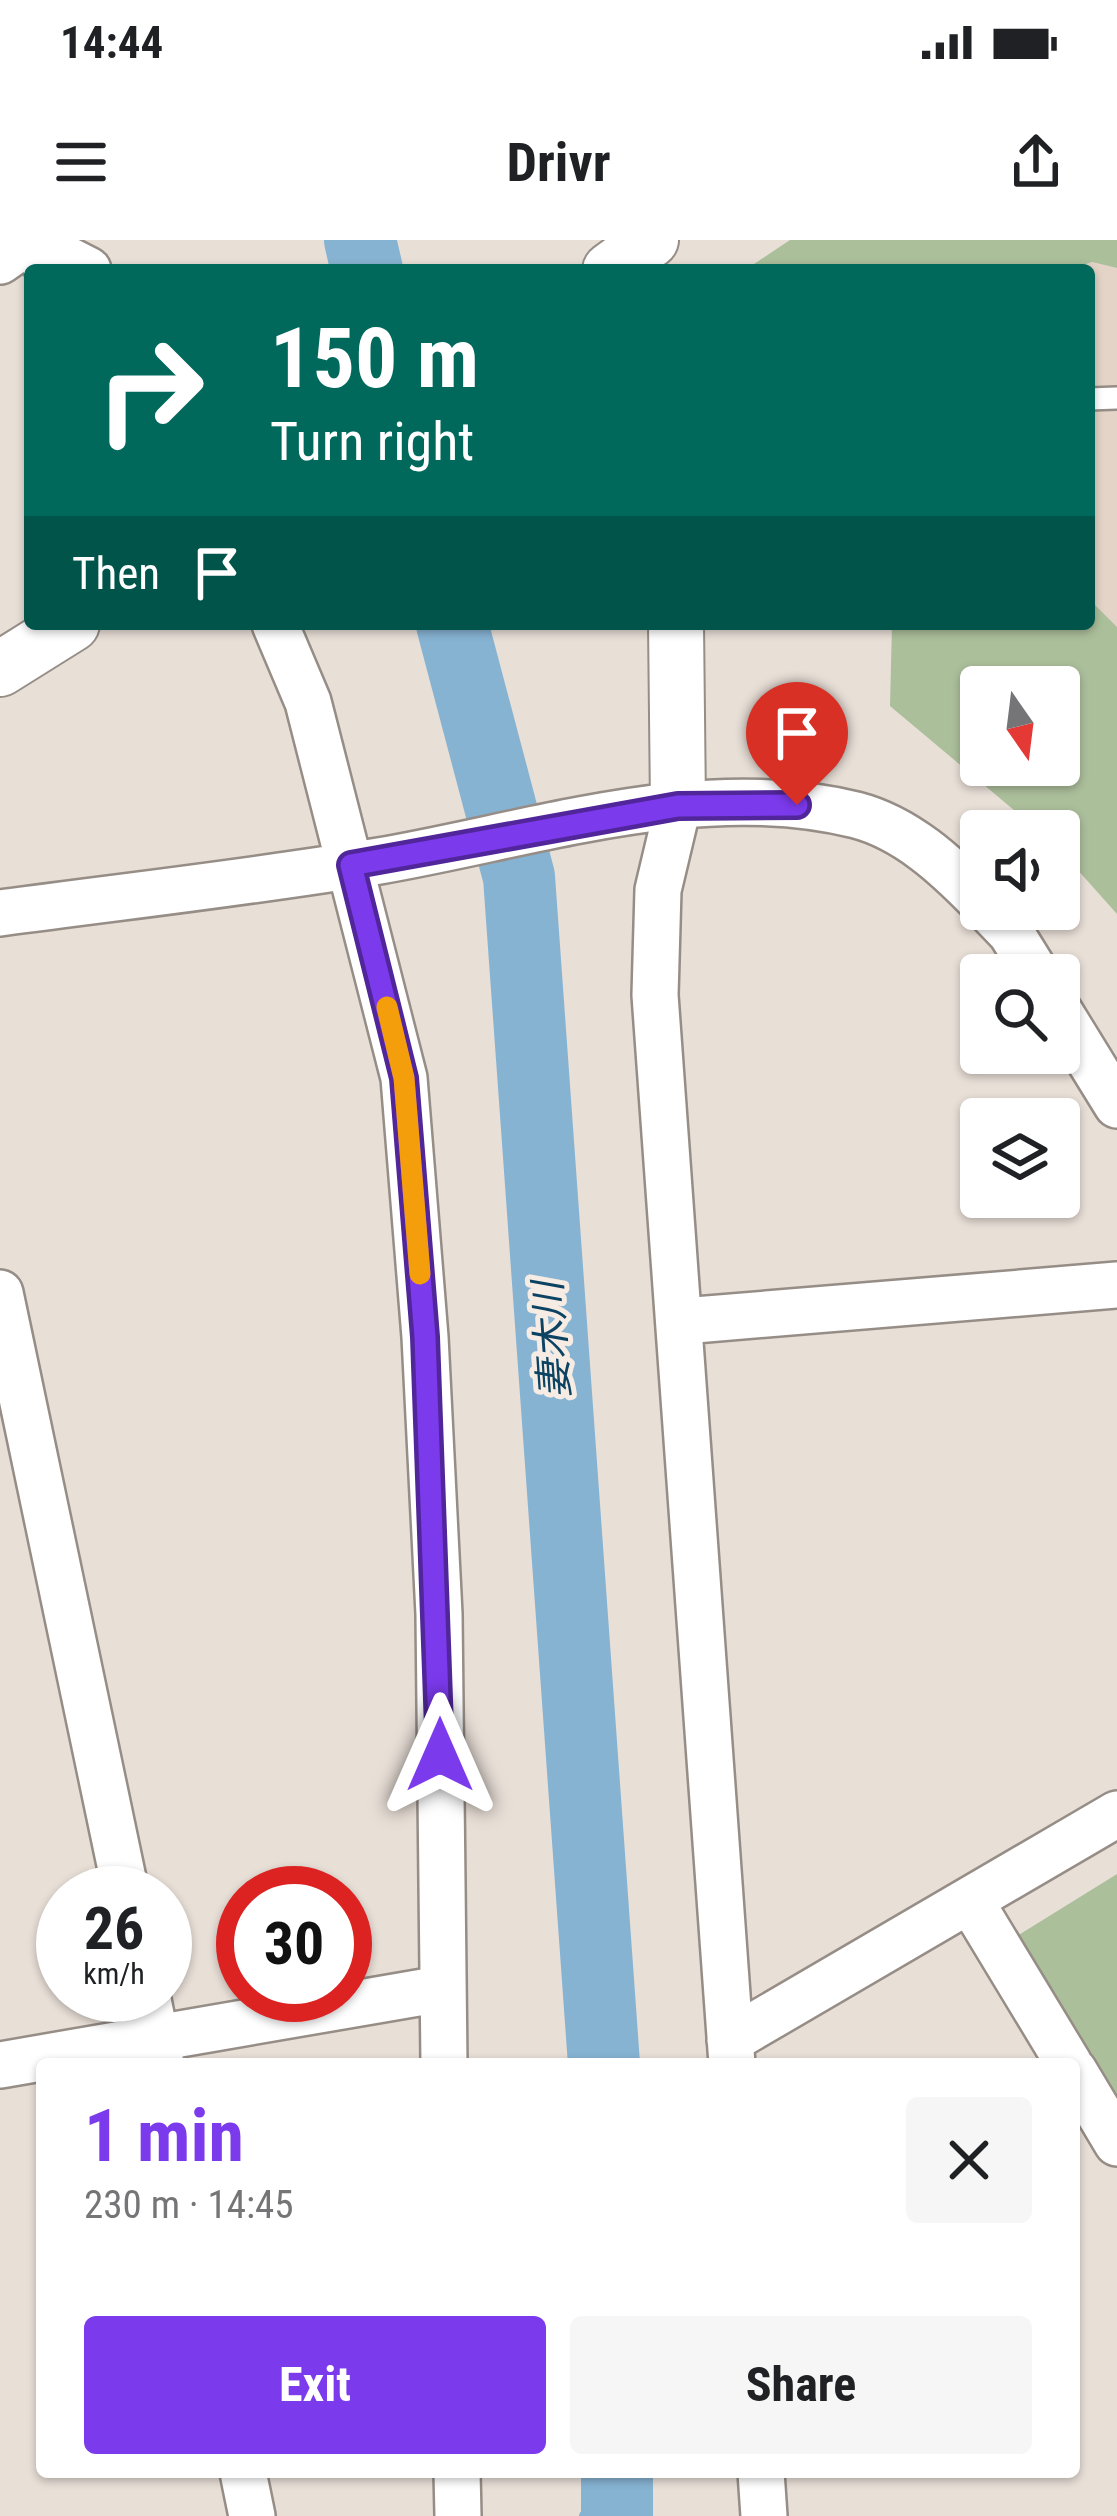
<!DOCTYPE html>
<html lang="en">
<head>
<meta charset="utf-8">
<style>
	:root { --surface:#fff; --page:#f6f6f6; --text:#202124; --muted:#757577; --accent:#7c3aed }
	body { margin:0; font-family:"Roboto Condensed","Noto Sans JP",sans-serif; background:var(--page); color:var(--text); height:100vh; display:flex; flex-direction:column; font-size:45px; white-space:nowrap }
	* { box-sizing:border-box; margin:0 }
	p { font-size:39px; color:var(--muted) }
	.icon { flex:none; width:66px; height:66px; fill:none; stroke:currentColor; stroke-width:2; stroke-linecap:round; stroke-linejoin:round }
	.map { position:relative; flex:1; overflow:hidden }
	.drawer { position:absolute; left:36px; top:1818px; width:1044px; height:420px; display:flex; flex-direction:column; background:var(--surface); border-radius:12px; box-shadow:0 3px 9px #0004 }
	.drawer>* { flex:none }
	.guide { position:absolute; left:24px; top:24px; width:1071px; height:366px; border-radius:12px; box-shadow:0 3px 9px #0004; background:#00695c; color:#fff; overflow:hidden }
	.needle { width:78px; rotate:166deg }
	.fabs { position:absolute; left:960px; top:426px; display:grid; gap:24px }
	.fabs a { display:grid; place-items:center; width:120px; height:120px; border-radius:12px; background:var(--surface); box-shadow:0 3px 9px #0004; font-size:60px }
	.speed { position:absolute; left:36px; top:1626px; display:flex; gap:24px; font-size:60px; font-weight:700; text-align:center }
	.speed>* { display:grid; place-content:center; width:156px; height:156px; border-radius:50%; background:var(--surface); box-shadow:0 3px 9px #0004; line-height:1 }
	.speed small { font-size:30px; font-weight:400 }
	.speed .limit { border:18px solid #d22; background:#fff; color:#111 }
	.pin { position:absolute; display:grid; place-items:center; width:102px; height:102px; color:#fff; margin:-123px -51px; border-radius:50% 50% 50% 0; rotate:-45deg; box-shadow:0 0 12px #0007 }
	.pin .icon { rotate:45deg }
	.me { position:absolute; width:132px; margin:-66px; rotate:0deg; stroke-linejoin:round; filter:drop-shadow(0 0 9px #0008) }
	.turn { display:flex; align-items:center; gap:42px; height:252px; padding:0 48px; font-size:54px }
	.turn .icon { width:156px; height:156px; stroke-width:2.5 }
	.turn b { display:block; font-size:84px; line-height:102px }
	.then { display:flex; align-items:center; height:114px; padding:0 48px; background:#0003; gap:24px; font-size:45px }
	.round { display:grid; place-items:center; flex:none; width:126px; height:126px; border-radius:12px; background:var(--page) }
	.head { display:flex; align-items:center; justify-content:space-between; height:204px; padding:0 48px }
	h1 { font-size:72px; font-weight:700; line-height:90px; color:var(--accent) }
	.cta { display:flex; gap:24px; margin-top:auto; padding:24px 48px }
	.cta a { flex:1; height:138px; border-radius:12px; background:var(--accent); color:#fff; font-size:48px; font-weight:700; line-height:138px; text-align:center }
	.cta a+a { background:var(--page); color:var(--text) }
	.status { display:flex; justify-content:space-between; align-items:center; height:84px; padding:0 60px; background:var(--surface); direction:ltr }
	.status svg { height:33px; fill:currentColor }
	header { display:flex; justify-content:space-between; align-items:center; height:156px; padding:0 48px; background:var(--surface); font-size:54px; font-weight:700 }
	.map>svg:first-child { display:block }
</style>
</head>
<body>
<div class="status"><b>14:44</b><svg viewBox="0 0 49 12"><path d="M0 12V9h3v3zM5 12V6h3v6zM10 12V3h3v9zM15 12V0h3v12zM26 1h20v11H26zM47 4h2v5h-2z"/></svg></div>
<header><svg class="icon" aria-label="menu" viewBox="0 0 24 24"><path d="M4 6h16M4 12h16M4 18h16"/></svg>Drivr<svg class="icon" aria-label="share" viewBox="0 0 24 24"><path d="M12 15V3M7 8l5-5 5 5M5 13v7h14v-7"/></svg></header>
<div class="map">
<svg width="1117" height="2276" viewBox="0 0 1117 2276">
	<rect width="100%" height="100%" fill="#e8dfd7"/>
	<!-- built -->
	<path fill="#e4d4c7" d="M1092 22 1117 28V387L1089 359V30H1068Z"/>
	<!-- green -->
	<path fill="#acbf9b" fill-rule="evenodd" d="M790 0H1117V28L1092 22 1068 30H745Z
		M1089 359 1117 387V674L1059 609V591H1039L890 466 892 384H1089ZM981 447H1059V525H981Z
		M1117 1634V1858L1017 1696Z"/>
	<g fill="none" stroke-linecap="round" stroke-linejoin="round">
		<!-- stream -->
		<path stroke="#87b3d3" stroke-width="12" d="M585 2276 616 2258"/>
		<!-- river -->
		<path stroke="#87b3d3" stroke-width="72" d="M360 0 367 30
			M452 384 519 637 604 1824
			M617 2276V2232"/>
		<!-- service casing -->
		<g stroke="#968d86" stroke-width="26">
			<path id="service" d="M1089 159 1117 158"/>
		</g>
		<!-- minor casing -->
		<g stroke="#968d86" stroke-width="50">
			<path id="minor" d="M29 0 88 30
				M0 21 30 0 49 30
				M275 384 308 462 404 838 425 1097 439 1374 444 1824
				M678 566 658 650 655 755 732 1824
				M988 669 1011 693 1037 735
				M0 673C126 656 253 642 379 621 531 595 701 536 856 575 906 588 946 625 981 661
				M1059 771 1117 865
				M0 1053 126 1653
				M683 1081 1117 1045
				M971 1662 1069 1824
				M147 1755 161 1824
				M730 1800 1117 1574
				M0 1825 441 1749
				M1074 1831 1117 1903
				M243 2232 252 2276
				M457 2232 458 2276
				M761 2232 764 2276"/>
		</g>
		<!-- tertiary casing -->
		<g stroke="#968d86" stroke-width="58">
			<path id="tertiary" d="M610 30 651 0
				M676 384 678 566
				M0 429 72 384"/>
		</g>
		<!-- service -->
		<use href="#service" stroke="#fff" stroke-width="21"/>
		<!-- minor -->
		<use href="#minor" stroke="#fff" stroke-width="45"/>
		<!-- tertiary -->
		<use href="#tertiary" stroke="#fff" stroke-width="54"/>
	</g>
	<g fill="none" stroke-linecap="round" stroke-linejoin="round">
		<!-- route casing -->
		<g stroke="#51269a" stroke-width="30">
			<path id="route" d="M440 1515 425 1097 404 838 351 625 678 566 797 565"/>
		</g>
		<!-- route -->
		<use href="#route" stroke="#7c3aed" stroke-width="21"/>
		<!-- slow -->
		<path stroke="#f59e0b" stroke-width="21" d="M387 767 404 838 420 1034"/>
	</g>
	<g text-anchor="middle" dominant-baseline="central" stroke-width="10" stroke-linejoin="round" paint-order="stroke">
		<!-- water labels -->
		<g font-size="39" font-style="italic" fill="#0c4363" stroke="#f6ece4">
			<text transform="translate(552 1100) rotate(-94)">妻木川</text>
		</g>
	</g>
</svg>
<div class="fabs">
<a><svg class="needle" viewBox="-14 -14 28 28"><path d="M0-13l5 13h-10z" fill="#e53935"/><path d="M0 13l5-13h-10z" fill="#757577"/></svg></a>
<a><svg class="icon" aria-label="sound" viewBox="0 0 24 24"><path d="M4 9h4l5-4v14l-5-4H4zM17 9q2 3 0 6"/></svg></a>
<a><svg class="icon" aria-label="search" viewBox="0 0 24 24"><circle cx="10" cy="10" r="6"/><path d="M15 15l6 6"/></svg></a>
<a><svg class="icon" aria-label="layers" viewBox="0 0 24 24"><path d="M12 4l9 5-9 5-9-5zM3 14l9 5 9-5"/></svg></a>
</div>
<div class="speed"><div>26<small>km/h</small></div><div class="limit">30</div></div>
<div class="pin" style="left:797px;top:565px;background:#d93025"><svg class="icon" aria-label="arrive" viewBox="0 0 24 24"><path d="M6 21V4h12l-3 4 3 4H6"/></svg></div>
<svg class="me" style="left:440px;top:1515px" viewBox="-20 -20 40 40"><path d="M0-17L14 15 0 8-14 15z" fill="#7c3aed" stroke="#fff" stroke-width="4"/></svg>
<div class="guide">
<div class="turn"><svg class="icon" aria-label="right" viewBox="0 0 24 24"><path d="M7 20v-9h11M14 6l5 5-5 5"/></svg><div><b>150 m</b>Turn right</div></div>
<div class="then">Then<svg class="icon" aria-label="arrive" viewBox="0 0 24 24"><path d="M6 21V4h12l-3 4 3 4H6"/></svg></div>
</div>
<section class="drawer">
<div class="head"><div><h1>1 min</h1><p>230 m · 14:45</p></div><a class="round"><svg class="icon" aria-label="close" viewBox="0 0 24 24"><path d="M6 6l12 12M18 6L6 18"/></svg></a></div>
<div class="cta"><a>Exit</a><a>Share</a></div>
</section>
</div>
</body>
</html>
